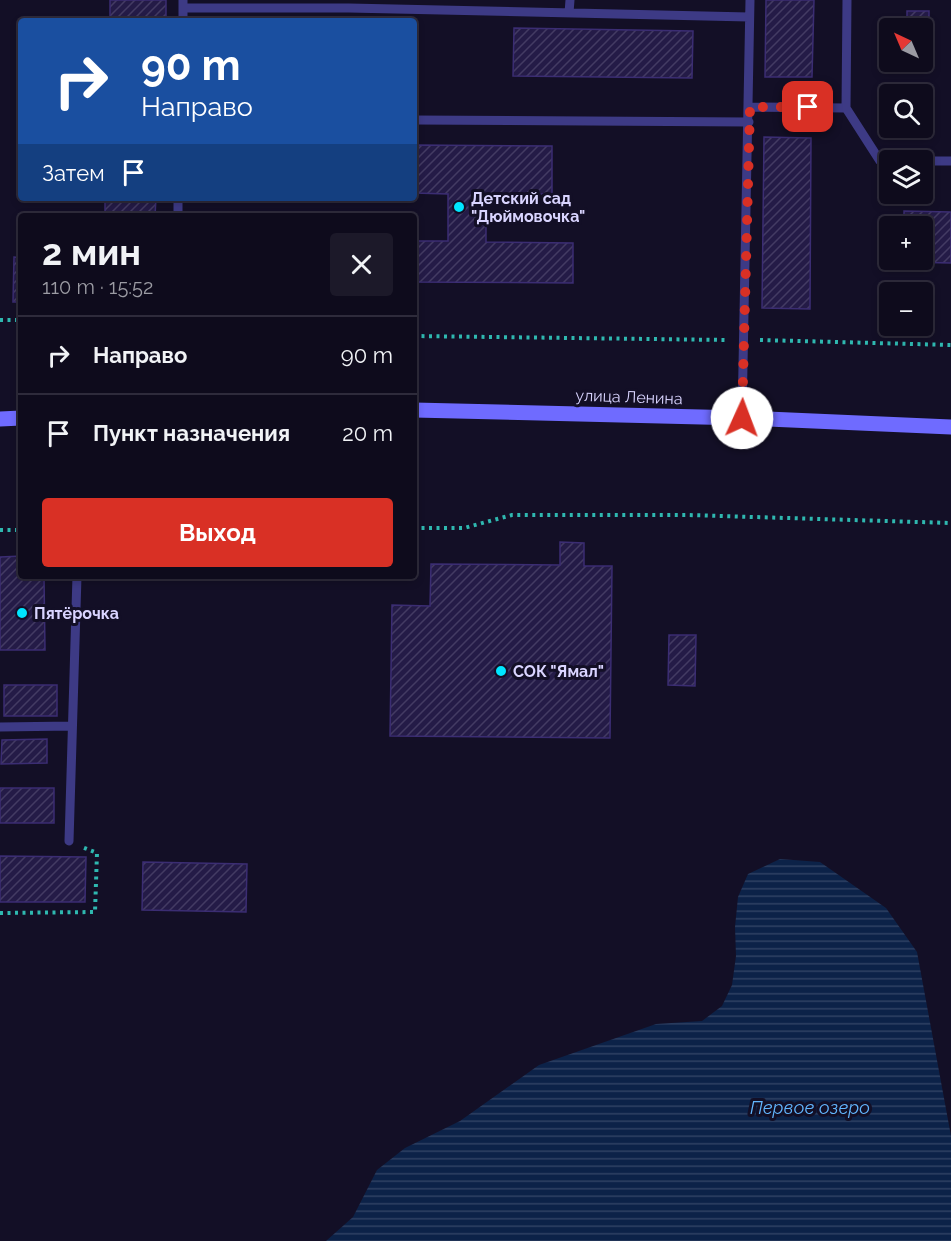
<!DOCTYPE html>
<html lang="ru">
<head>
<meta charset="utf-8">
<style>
	:root { --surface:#0e0b1c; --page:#1c1929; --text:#f1f3f6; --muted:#9b9ba3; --line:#2e2b3b; --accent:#d93025 }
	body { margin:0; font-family:Raleway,sans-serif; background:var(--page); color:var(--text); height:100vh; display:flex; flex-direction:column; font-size:22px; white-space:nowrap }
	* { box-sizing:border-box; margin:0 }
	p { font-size:20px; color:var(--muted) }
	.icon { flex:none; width:33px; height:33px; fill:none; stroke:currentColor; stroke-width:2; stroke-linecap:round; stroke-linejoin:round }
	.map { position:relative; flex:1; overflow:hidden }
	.sheet { position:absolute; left:18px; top:213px; width:399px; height:366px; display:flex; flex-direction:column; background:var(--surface); border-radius:6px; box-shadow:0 3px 9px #0003,0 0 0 2px var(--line) }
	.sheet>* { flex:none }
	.guide { position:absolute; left:18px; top:18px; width:399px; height:183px; border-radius:6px; box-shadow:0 3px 9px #0003,0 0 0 2px var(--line); background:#1a4fa0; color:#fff; overflow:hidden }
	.needle { width:39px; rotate:316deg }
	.fabs { position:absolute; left:879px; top:18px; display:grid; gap:12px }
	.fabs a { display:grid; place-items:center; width:54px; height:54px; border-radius:6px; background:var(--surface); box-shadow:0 3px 9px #0003,0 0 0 2px var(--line); font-size:30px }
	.pin { position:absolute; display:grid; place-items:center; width:51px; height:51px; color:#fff; margin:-26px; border-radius:12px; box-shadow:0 3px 9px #0006 }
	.me { position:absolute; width:66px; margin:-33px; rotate:2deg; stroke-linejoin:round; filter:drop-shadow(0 0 4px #0008) }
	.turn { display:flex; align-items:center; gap:21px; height:126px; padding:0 24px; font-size:27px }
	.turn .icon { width:78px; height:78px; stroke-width:2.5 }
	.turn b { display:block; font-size:42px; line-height:51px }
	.then { display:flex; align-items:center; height:57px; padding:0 24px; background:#0003; gap:12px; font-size:22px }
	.round { display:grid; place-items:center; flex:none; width:63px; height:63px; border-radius:6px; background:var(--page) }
	.summary { display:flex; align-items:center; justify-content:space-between; height:102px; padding:0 24px }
	h1 { font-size:36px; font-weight:700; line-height:45px }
	.primary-button { display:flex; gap:12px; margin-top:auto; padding:12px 24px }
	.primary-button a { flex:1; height:69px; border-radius:6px; background:var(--accent); color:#fff; font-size:24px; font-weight:700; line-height:69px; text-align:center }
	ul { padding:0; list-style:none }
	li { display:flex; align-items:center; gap:18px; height:78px; padding:0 24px; border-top:2px solid var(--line) }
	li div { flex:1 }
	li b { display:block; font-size:22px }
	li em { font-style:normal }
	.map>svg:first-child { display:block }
</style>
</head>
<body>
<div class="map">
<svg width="951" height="1241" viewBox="0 0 951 1241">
	<defs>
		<pattern id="water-rules" width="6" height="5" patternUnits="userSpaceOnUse" patternTransform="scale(1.5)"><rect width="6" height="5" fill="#0c2248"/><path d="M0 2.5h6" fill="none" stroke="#2f4163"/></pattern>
		<pattern id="building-hatch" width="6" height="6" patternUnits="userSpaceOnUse" patternTransform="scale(1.5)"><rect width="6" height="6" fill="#241b47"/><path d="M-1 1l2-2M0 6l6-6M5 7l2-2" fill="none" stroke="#433b63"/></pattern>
	</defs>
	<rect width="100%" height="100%" fill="#130f26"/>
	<!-- water -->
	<path fill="url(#water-rules)" d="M780 859 820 862 886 908 917 952 951 1136V1241H326L353 1217 377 1170 405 1148 460 1121 539 1065 656 1024 702 1021 722 1006 732 985 736 956 735 927 738 897 748 874Z"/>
	<!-- building -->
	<path fill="url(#building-hatch)" stroke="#3b2d73" stroke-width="1.5" d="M110 0H166V21H110Z
		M766 0H814L812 77H765Z
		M907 11H929V39L922 38V28H907Z
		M514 28 693 31 692 78 513 76Z
		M764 137 811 138 810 309 762 308Z
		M414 145 552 146V194H486V242L573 243V283L414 282V241H448V194L414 193Z
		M105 198H156L155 216H105Z
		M904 211 951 212V263L903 262V260H922V226H904Z
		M14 257 21 258V302H13Z
		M560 542 584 543V566H612L610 738 390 736 392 605 430 606 431 564 560 565Z
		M21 556V576H44L45 650H0V557Z
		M669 635H696L695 686 668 685Z
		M4 685H57V716H4Z
		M47 739V763L1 764 2 740Z
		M0 788H54V823H0Z
		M0 856 86 857 85 902H0Z
		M143 862 247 864 246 912 142 910Z"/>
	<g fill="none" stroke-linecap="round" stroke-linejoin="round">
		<!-- path -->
		<path stroke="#2fb8b0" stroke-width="4" stroke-dasharray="3 4.5" stroke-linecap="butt" d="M0 320H21
			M414 336 728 340
			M760 340 951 345
			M414 528H464L512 515H688L951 523
			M0 530H21
			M0 913 95 912 97 853 82 847"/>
		<!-- lane -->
		<path stroke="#3d3a85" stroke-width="9" d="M183 8H349L749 17
			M569 13 570 0
			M183 21V0
			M750 107 846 108 880 161H890
			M846 108 847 0
			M414 120 749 122
			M922 161H951
			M178 216V198
			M742 418 750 0
			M0 727 72 726
			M69 841 77 576"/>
		<!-- secondary -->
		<path stroke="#6f6bff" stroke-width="15" d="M414 410 742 418 951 427
			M0 419 21 418"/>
	</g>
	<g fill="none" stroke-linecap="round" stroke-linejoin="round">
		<!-- route -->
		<path stroke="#d93025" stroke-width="10" stroke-dasharray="0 18" d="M742 418 750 107H808"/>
	</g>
	<!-- markers -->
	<g fill="#00e5ff" stroke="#130f26" stroke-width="2">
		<circle cx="459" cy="207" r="6"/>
		<circle cx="22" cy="613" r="6"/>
		<circle cx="501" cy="671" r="6"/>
	</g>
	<g text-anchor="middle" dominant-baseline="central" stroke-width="6" stroke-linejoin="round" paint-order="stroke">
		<!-- poi labels -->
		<g font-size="16" font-weight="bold" fill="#d9d4ff" stroke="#130f26" text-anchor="start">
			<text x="471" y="198">Детский сад<tspan x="471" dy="18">"Дюймовочка"</tspan></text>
			<text x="34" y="613">Пятёрочка</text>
			<text x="513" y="671">СОК "Ямал"</text>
		</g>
		<!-- street labels -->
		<g font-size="16" fill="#d9d4ff" stroke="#130f26">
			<text transform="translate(629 397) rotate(2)">улица Ленина</text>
		</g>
		<!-- water labels -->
		<g font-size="18" font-style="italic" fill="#62b6ff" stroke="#130f26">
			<text x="810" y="1107">Первое озеро</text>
		</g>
	</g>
</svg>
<div class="fabs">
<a><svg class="needle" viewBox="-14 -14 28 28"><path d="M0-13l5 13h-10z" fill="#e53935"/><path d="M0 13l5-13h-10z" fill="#9b9ba3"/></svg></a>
<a><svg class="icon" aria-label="search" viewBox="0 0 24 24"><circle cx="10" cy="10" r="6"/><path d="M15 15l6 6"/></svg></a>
<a><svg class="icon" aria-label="layers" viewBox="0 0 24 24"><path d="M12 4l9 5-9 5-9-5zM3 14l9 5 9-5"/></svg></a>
<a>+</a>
<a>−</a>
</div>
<div class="pin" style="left:808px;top:107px;background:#d93025"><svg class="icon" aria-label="arrive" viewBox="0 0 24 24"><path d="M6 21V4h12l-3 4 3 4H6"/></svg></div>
<svg class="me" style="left:742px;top:418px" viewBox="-20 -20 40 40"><circle r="19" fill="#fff"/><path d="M0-13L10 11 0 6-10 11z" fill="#d93025"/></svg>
<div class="guide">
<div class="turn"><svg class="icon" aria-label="right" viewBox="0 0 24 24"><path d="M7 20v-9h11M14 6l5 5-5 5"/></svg><div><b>90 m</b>Направо</div></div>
<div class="then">Затем<svg class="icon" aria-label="arrive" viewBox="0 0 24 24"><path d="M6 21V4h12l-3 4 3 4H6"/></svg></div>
</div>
<section class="sheet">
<div class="summary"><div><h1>2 мин</h1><p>110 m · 15:52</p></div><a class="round"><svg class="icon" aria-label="close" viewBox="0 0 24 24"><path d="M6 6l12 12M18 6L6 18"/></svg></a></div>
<ul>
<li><svg class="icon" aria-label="right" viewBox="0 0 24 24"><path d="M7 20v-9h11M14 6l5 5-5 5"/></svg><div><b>Направо</b></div><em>90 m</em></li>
<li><svg class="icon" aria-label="arrive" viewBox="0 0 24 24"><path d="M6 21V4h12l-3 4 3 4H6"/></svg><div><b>Пункт назначения</b></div><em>20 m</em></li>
</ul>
<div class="primary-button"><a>Выход</a></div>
</section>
</div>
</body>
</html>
